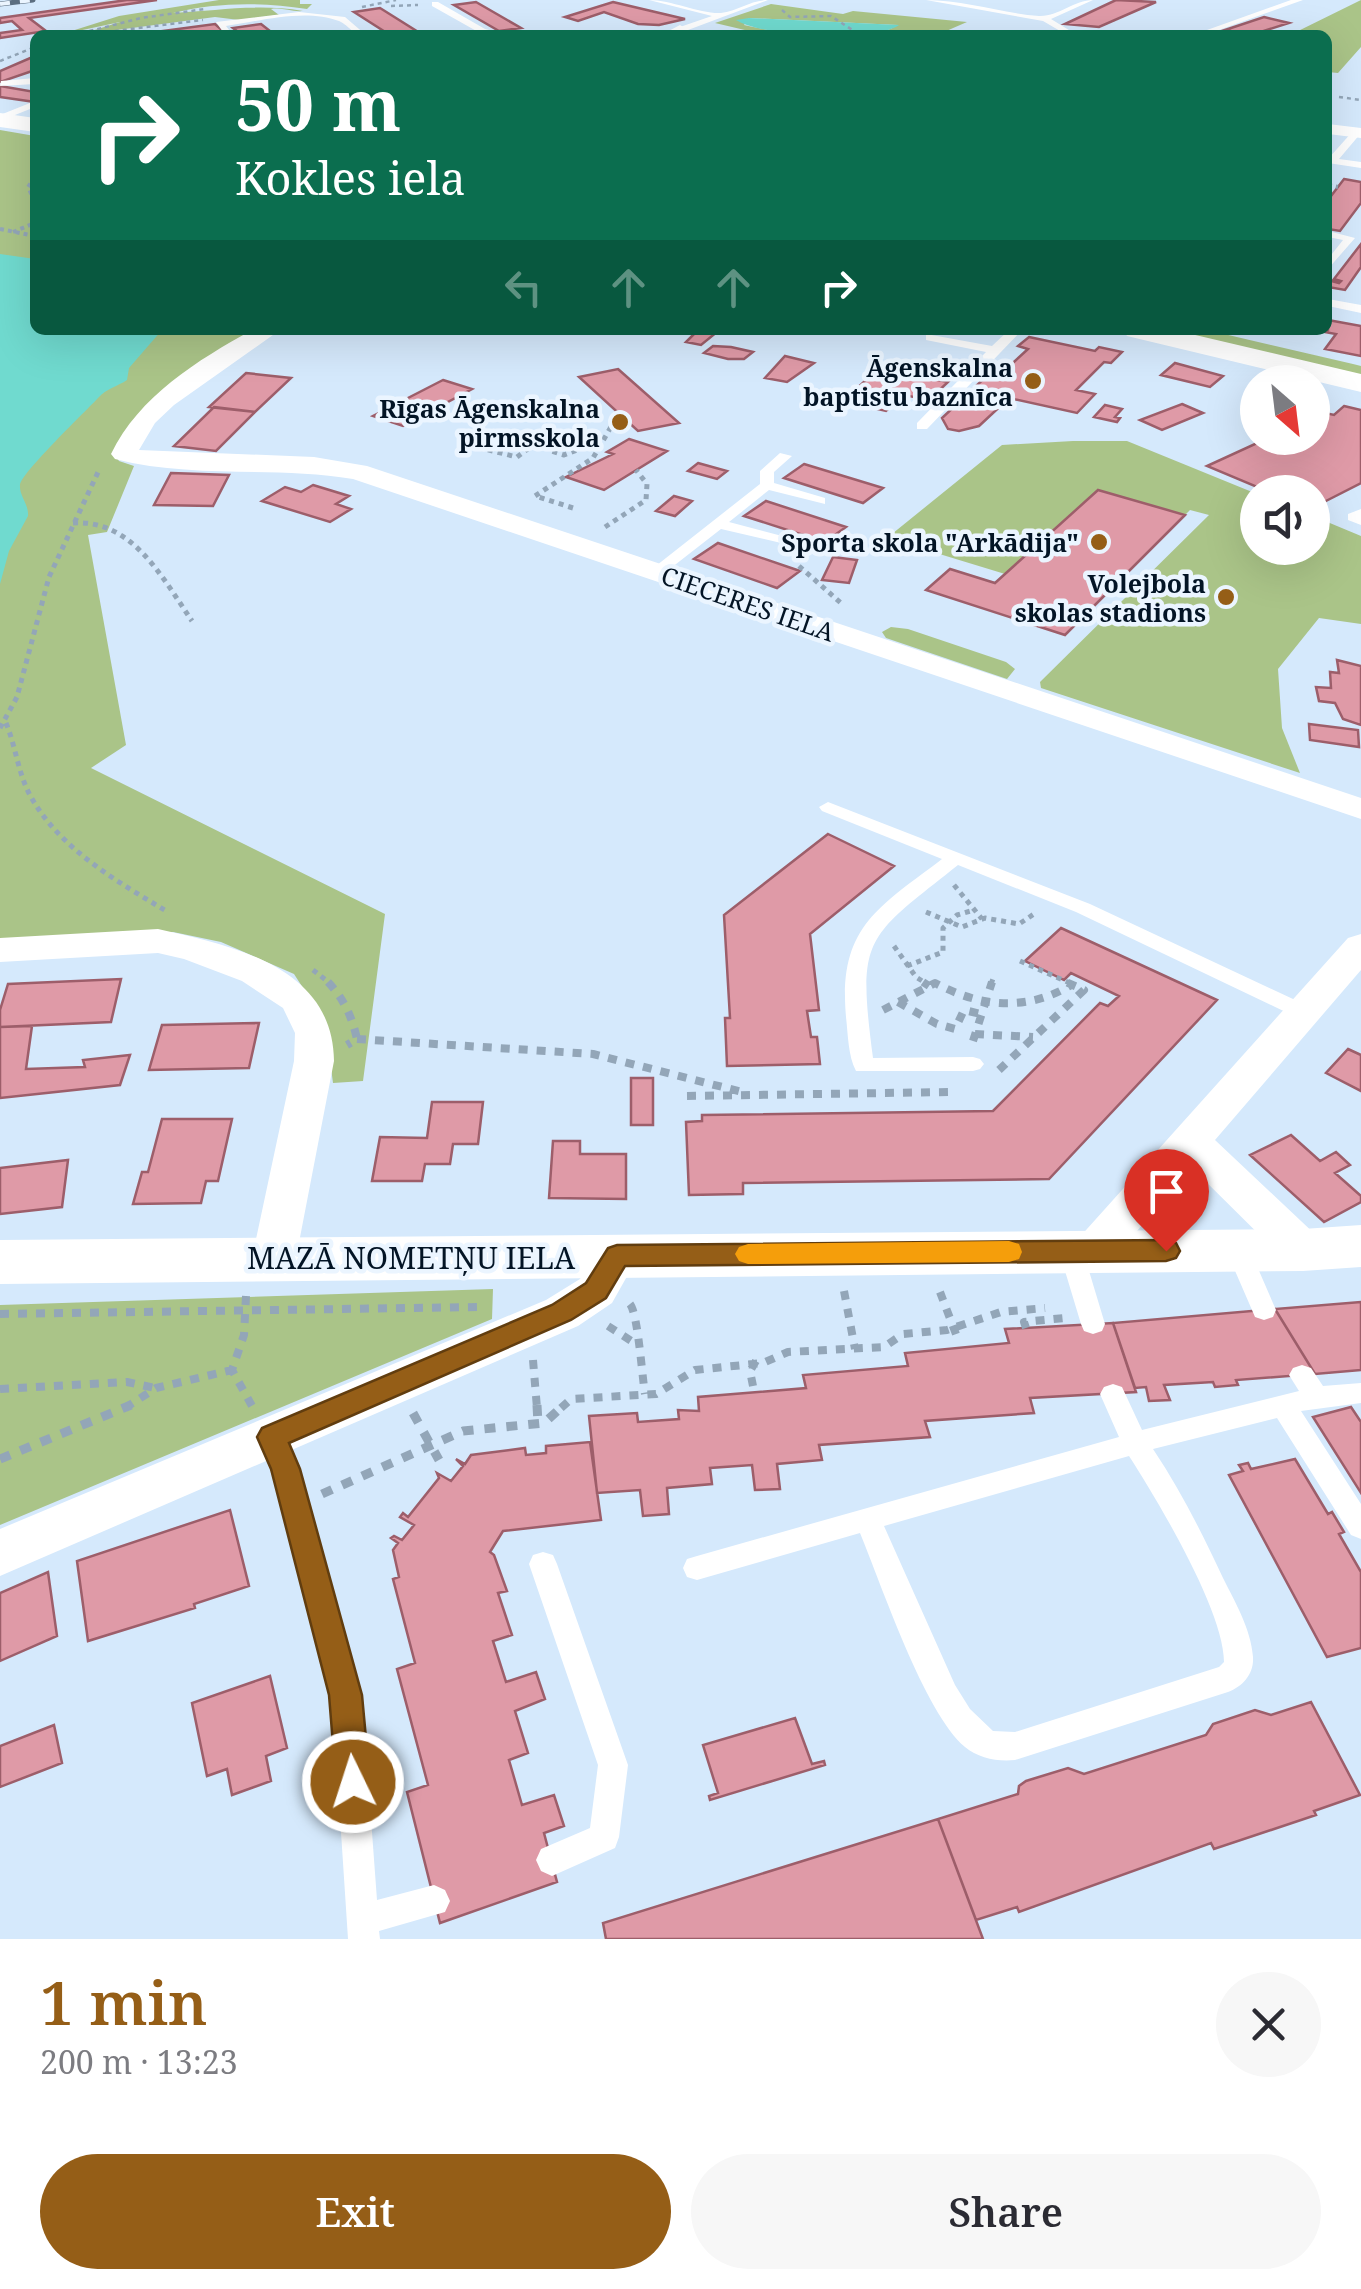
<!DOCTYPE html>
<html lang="en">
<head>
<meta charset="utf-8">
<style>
	:root { --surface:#fff; --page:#f7f7f7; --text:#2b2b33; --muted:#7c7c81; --accent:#955e17 }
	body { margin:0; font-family:"Noto Serif",serif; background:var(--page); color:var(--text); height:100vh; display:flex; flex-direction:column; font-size:38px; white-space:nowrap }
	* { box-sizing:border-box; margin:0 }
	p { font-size:32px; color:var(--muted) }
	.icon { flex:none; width:55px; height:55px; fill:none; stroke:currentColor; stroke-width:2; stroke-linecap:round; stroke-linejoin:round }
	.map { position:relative; height:1939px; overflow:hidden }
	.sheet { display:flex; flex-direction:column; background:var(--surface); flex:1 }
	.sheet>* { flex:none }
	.hud { position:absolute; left:30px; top:30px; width:1302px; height:305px; border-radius:15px; box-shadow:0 10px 40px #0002; background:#0b6e4f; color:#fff; overflow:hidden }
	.needle { width:65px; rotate:152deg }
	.fabs { position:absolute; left:1240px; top:365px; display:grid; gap:20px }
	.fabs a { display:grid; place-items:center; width:90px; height:90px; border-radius:50%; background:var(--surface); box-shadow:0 10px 40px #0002; font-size:50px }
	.pin { position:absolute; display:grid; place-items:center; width:85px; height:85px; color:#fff; margin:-102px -42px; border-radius:50% 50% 50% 0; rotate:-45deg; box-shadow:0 0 10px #0007 }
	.pin .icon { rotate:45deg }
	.me { position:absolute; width:110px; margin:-55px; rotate:356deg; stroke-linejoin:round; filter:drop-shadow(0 0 8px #0008) }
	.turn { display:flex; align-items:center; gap:35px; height:210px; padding:0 40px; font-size:45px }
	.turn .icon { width:130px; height:130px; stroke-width:2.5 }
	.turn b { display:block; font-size:70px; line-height:85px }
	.lanes { display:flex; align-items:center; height:95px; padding:0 40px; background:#0003; justify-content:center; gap:50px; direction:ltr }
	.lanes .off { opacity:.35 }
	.round { display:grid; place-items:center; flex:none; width:105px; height:105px; border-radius:52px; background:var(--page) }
	.headline { display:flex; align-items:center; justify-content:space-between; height:170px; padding:0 40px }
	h1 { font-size:60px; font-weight:600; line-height:75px; color:var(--accent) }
	.cta { display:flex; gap:20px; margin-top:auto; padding:20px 40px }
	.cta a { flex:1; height:115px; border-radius:60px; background:var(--accent); color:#fff; font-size:40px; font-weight:600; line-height:115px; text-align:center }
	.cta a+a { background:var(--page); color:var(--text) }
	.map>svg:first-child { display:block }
</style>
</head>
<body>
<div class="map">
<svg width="1361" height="1939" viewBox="0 0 1361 1939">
	<rect width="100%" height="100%" fill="#d5e9fc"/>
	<!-- green -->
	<path fill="#aac488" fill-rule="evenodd" d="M219 0H306H300V4H312L307 9C262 2 217 2 173 13 218 11 257 3 303 11 291 12 282 7 271 9L279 15 239 20 215 17 79 35 120 22 59 35 119 16Z
		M1361 0V47L1338 73 1328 72V35H1290Z
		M771 4 843 14 853 11 967 22 937 35H766L715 23ZM749 18 898 25C864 46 783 34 744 25Z
		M0 130 35 136V330H261L113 452 119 461 134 466 107 532 88 535 126 745 91 768 385 914 363 1081 333 1083 325 1022 294 974 221 942 173 932 0 942Z
		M1169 330H1207L1353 364 1361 366V375Z
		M1073 441H1127L1257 494 1258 548H1312L1313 516 1361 536V624L1319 618 1278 669 1282 728 1300 773 1041 688 1040 682 1209 515 1190 510 1185 515 1098 490 1005 574 887 538 1002 445Z
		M891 627 908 629 1006 662 1015 669 1007 679 886 638 882 632Z
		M493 1289 492 1319 0 1525V1305Z"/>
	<!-- water -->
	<path fill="#70dacf" d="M749 18 899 25C873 43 763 37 736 20Z
		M0 254 35 259V330H162L129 368 127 380C118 386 106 389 99 397 87 410 21 473 20 485 19 496 29 504 28 516L9 551 0 584Z"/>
	<!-- building -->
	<path fill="#df9aa7" stroke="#9d5e6a" stroke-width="2.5" d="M127 0H157L29 18 46 31 0 38V33L22 30 12 21 0 23V18Z
		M1116 0 1156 2 1099 27 1065 24Z
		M476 2 521 28 499 31 454 5Z
		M613 2 685 19 659 25 638 24 604 12 578 21 565 17Z
		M380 8 423 35H390L354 12Z
		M1264 17 1289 23 1251 35 1225 30Z
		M215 24 223 31 133 35Z
		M261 24 275 35H242L233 28Z
		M35 56V70L0 82V71Z
		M0 86 35 92V102L0 97Z
		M1344 179 1361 182V203L1340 231 1328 229V200Z
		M1361 244V267L1345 290 1328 287V280L1339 283 1341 281 1334 279Z
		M1328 320 1361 326V356L1325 349 1336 334 1314 330H1328Z
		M698 330H708L717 332 701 345 686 342Z
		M1029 337 1095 351 1099 347 1122 352 1111 363 1104 362 1076 390 1095 394 1077 413 1009 398 979 426 959 431 948 429 942 418 993 370 1003 372 1028 349 1018 346Z
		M713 346 731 347 753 352 744 359H728L704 353Z
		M785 356 814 363 787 382 765 378Z
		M1175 363 1223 376 1210 387 1161 375Z
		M879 368 948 382 929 400 904 395 886 411 843 401Z
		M618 369 679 423 638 431 579 377Z
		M246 373 291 378 255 412 209 407Z
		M443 380 472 389 403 426 373 416Z
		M1182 404 1203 413 1162 430 1140 420Z
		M1105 405 1122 409 1115 417 1120 418 1117 422 1094 417Z
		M1344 406 1361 410V483L1322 503 1312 499V492H1298L1271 481 1257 487 1207 466 1268 438H1312V416L1321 412 1334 415Z
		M214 407 255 412 216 451 174 446Z
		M629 439 667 451 604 490 566 477 613 454 607 452Z
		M698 463 727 471 717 479 688 471Z
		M804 464 883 488 863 503 784 478Z
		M171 473 229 475 213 506 154 505Z
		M313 485 349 496 336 504 351 509 330 522 262 501 285 487 301 492Z
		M1098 490 1185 515 1065 635 926 590 950 569 995 583Z
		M674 496 692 501 675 516 656 511Z
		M766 501 846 527 825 542 744 516Z
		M718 543 800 571 777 588 694 559Z
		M833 557 857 560 849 583 822 580Z
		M1337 660 1361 666V725L1343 719 1335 703 1319 701 1316 687 1331 688 1330 672 1339 673Z
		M1309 724 1358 730 1359 747 1310 740Z
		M828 834 894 866 810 934 819 1010 807 1011 811 1037H817L820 1064 727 1066 725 1018H730L724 915Z
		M1061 928 1217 1000 1049 1179 743 1183V1194L689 1195 686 1122 702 1121V1115L993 1111 1100 1003 1108 1006 1119 996 1071 973 1064 980 1025 961Z
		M121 979 111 1022 0 1027V1010L8 984Z
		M259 1023 249 1068 149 1070 162 1025Z
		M32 1026 26 1069 85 1067 83 1060 130 1055 120 1085 0 1098V1027Z
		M1348 1049 1361 1055V1091L1326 1073Z
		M631 1078H653V1125H631Z
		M432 1102H483L478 1144H453L450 1164H425L422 1181H372L380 1137 427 1138Z
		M162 1119H232L218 1181H206L201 1203 133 1204 142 1172H148Z
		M1291 1135 1320 1161 1336 1152 1350 1165 1335 1173 1361 1196V1202L1324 1222 1250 1155Z
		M553 1141H580V1154H626V1199L549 1198Z
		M68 1160 62 1207 0 1214V1168Z
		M1361 1302V1370L1315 1374 1275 1309Z
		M1275 1309 1315 1374 1236 1380 1238 1385 1215 1387 1213 1382 1164 1385 1170 1400 1149 1401 1146 1387 1135 1388 1113 1323Z
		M1113 1323 1136 1392 1030 1398 1034 1413 925 1421 930 1437 819 1445 822 1460 777 1464 780 1489 755 1490 752 1465 710 1468 712 1484 667 1488 669 1514 643 1516 640 1490 597 1493 589 1416 637 1413 638 1422 679 1419 678 1410 699 1411 698 1397 806 1388 803 1375 908 1366 905 1353 1009 1343 1005 1329Z
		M1351 1407 1361 1422V1493L1313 1417Z
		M590 1442 601 1520 503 1531 490 1552 494 1555 507 1591 498 1593 512 1635 493 1641 506 1682 536 1672 545 1699 515 1711 528 1753 509 1760 522 1805 554 1795 564 1826 544 1833 557 1882 440 1923 407 1792 428 1785 397 1669 415 1663 393 1579 399 1577 393 1550 398 1543 391 1538 394 1536 402 1540 414 1525 400 1517 403 1513 408 1517 439 1478 437 1473 451 1481 463 1466 456 1459 465 1464 471 1455 525 1448 526 1455 546 1453V1446Z
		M1295 1459 1328 1514 1332 1512 1344 1532 1339 1534 1361 1572V1648L1327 1657 1229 1475 1243 1471 1239 1465 1248 1463 1251 1469Z
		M230 1510 249 1586 194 1604 195 1608 88 1641 77 1561Z
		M48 1572 57 1636 0 1661V1593Z
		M270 1676 287 1748 266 1756 271 1781 232 1795 227 1769 207 1776 192 1703Z
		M1311 1702 1360 1795 1314 1811 1316 1815 1214 1849 1211 1843 1019 1912 1017 1907 976 1920 938 1819 1018 1794 1019 1786 1026 1781 1068 1768 1084 1774 1206 1735 1213 1724 1255 1710 1271 1715Z
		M795 1718 812 1764 824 1761 825 1765 710 1800 709 1796 718 1793 703 1745Z
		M54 1725 62 1763 0 1787V1746Z
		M938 1819 983 1939H606L603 1923Z"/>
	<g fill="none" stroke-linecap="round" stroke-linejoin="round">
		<!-- path-far4 -->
		<path stroke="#93a6b8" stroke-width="2.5" stroke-dasharray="4 4" stroke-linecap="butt" d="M391 6 418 5
			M362 7 396 0
			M782 10 790 17 831 16 860 35
			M91 34 203 20
			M74 35 141 18 205 9
			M0 61 35 47
			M1339 97 1361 100"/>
		<!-- path-far3 -->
		<path stroke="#93a6b8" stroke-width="4" stroke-dasharray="4 4" stroke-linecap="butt" d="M35 177 28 187 35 202
			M1328 185 1338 187
			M0 229 35 236
			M13 232 35 223"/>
		<!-- path-far2 -->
		<path stroke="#93a6b8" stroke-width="5" stroke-dasharray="5 5" stroke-linecap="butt" d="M537 442 517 457 476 447 498 432 553 446
			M561 443 574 445 577 450 564 455 551 451Z
			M573 508 535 496 593 458 619 413
			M73 523C132 519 162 577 192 621
			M605 527 646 500 647 484 636 470
			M799 566 842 604
			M6 723C16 747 18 774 31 797 61 850 118 882 168 912
			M0 728 17 697 49 577 100 468
			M954 885 982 919
			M926 912 962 927 985 918 1019 924 1034 914
			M894 946 916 977 927 984
			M1020 961 1072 984
			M907 966 943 952V928L957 915 974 910
			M313 970 331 984
			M932 984H938
			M991 984 994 976"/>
		<!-- path-far1 -->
		<path stroke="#93a6b8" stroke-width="8" stroke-dasharray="9 9" stroke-linecap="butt" d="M328 982C344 999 352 1017 357 1039L347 1045
			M923 982 929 986
			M898 1002 937 1024 955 1029 964 1010 981 1014
			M883 1010 935 983C980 1007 1026 1012 1071 985
			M975 1034 1033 1037
			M357 1039 593 1054 746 1093
			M973 1041 992 982
			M999 1070 1084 990 1066 982
			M687 1096 951 1092
			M844 1291 855 1349
			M940 1292 959 1342
			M246 1296 244 1335 232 1370 252 1406
			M630 1304C638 1314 642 1376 645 1394
			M0 1314 479 1307
			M608 1326 636 1344
			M1026 1328 1024 1322 1064 1318
			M533 1360 537 1408
			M753 1386 750 1371 757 1359
			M0 1389 127 1382 155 1388
			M125 1408 156 1388 232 1370
			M561 1408 571 1399 656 1394 695 1370 763 1363 788 1352 884 1347 903 1334 947 1330 1001 1312 1045 1308"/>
		<!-- path -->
		<path stroke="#93a6b8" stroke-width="9" stroke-dasharray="11 11" stroke-linecap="butt" d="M537 1405 538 1424
			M413 1413 439 1460
			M0 1459 131 1405
			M322 1494 463 1431 544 1423 564 1405"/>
		<!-- service -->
		<path fill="#fff" fill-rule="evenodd" d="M649 0C672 0 700 14 721 13 738 11 751 0 768 0L680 33 677 28 712 16Z
			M926 0C964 0 1001 13 1039 16 1058 17 1074 0 1093 0L1051 19 1077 35H1067L1043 21Z
			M1291 0H1303L1205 35H1193Z
			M432 2H438L485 29 510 35 480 33 432 6Z
			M299 12 345 17 366 35C352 35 350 26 339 21 305 8 260 21 226 26L233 35H214L223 32 216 22Z
			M35 78V84L0 86 1 81Z
			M35 101V107L0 121V115Z
			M1353 131 1361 133 1339 159 1361 162V168L1328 163V159Z
			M1328 231 1355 238 1328 269V259L1343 240 1328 237Z
			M1328 299 1361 305V313L1328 306Z
			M1009 330H1022L927 429H917V423L986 352 926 340V334L992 346Z
			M780 453 792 456 774 472V483L825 498V504L769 490 729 522 824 547V553L721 529 662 575H652V569L760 484V471Z
			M1361 509V525L1348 520V514Z
			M828 802 1090 904 1308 1006 1311 1011 1308 1016H1294L1076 912 958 865C865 939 857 936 873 1058L973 1057 980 1059 984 1064 980 1069 973 1071H856C848 1056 848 1034 846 1017 838 927 878 908 942 859L822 811 819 807Z
			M1238 1241 1246 1244 1250 1250 1276 1310 1273 1317 1264 1320 1255 1317 1252 1310 1226 1250 1230 1244Z
			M1071 1242 1079 1245 1083 1251 1105 1324 1102 1331 1093 1334 1084 1331 1081 1324 1059 1251 1063 1245Z
			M1302 1365 1311 1368 1323 1386 1361 1383V1403L1301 1411 1361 1504V1539L1351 1535 1277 1418 1153 1449C1181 1491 1202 1533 1223 1578 1235 1602 1251 1629 1253 1657 1254 1674 1243 1686 1228 1692L1015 1760C998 1762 978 1758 965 1747 924 1712 882 1586 860 1533L697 1580 687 1577 683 1568 687 1559 697 1556 1119 1437 1100 1394 1104 1387 1113 1384 1122 1387 1142 1430 1299 1391 1289 1375 1293 1368ZM1129 1456C1158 1501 1224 1611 1224 1662L1219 1667 1015 1732 993 1731 970 1709 955 1685 884 1526Z
			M272 1426 281 1429 298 1469 363 1710 377 1900 434 1885 445 1890 450 1901 445 1912 379 1931 380 1939H348L333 1710 272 1469 259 1437 263 1429Z
			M543 1552 553 1555 557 1564 628 1765 619 1837 615 1848 552 1876 541 1871 536 1860 541 1849 590 1828 598 1765 529 1564 533 1555Z"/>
		<!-- minor -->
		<path fill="#fff" fill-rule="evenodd" d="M680 25 688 30 686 33 661 35Z
			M1328 124 1361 128V138L1328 134Z
			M252 330H280L174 405 155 423 139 450 314 457 367 466 1361 798V819L353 479C275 466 192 479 115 459L111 454C139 396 198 360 252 330Z
			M158 929C234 946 333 967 334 1061L296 1258 290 1270 274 1275 258 1270 252 1258 294 1061 295 1033 283 1008 242 981 184 959 158 953 0 962V938Z
			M1361 934V970L1215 1140 1319 1238 1325 1250 1319 1262 1303 1267 1287 1262 1191 1167 1110 1263 1094 1268 1078 1263 1072 1251 1078 1239 1348 938Z
			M617 1238 633 1243 639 1255 612 1303 578 1326 0 1576V1529L546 1300 580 1279 601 1243Z"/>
		<!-- tertiary -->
		<path fill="#fff" fill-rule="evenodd" d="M0 113 35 118V132L0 127Z
			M1123 330H1174L1361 374V392L1127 336Z
			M1361 1225V1267L1303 1271 0 1284V1240L1303 1229Z"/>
		<!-- rail casing -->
		<g stroke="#5c6e80" stroke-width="5">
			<path id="rail" d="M0 4 33 0"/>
		</g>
		<!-- rail -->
		<use href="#rail" stroke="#ebf5ff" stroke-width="4" stroke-dasharray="10" stroke-linecap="butt"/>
	</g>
	<!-- route -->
	<path fill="#955e17" stroke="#613d0f" stroke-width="2.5" d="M1166 1240 1176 1243 1180 1251 1176 1258 1166 1261 625 1266 606 1298 571 1320 289 1443 300 1469 362 1695 370 1782 365 1794 353 1799 341 1794 336 1782 329 1695 271 1469 257 1437 262 1428 552 1305 586 1283 608 1248 617 1245Z"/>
	<!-- slow -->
	<path fill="#f59e0b" d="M1009 1241 1019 1244 1022 1252 1019 1259 1009 1262 748 1264 739 1261 735 1254 739 1247 748 1244Z"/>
	<!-- markers -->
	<g fill="#955e17" stroke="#ebf5ff" stroke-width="4">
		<circle cx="1033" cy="381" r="10"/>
		<circle cx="620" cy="422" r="10"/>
		<circle cx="1099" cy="542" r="10"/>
		<circle cx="1226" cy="597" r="10"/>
	</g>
	<g text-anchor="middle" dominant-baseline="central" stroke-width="9" stroke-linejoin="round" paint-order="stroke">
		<!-- far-poi labels -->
		<g font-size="25" font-weight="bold" fill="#031425" stroke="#ebf5ff" text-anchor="end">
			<text x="1013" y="367">Āgenskalna<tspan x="1013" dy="29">baptistu baznīca</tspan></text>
			<text x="600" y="408">Rīgas Āgenskalna<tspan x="600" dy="29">pirmsskola</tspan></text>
			<text x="1079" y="542">Sporta skola "Arkādija"</text>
			<text x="1206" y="583">Volejbola<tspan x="1206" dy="29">skolas stadions</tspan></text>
		</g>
		<!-- far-street labels -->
		<g font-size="25" fill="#031425" stroke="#ebf5ff">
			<text transform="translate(748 603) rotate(19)">CIECERES IELA</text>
		</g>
		<!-- street labels -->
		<g font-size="30" fill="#031425" stroke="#ebf5ff">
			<text x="411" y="1257">MAZĀ NOMETŅU IELA</text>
		</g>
	</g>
</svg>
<div class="fabs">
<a><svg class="needle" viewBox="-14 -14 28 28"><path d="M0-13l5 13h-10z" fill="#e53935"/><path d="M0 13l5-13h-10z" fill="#7c7c81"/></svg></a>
<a><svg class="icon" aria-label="sound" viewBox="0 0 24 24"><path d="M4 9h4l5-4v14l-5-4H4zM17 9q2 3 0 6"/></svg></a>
</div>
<div class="pin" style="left:1166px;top:1251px;background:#d93025"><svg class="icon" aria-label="arrive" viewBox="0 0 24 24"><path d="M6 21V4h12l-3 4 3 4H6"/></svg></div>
<svg class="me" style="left:353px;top:1782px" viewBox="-20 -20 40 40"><circle r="17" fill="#955e17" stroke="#fff" stroke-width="3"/><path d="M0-11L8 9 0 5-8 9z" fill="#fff"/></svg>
<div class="hud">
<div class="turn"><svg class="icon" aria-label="right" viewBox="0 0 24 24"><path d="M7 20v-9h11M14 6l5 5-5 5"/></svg><div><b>50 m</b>Kokles iela</div></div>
<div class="lanes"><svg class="icon off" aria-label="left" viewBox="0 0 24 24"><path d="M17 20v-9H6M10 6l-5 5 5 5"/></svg><svg class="icon off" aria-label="ahead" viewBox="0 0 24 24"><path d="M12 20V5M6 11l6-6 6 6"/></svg><svg class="icon off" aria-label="ahead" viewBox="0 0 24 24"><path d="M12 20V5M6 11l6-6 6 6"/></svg><svg class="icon" aria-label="right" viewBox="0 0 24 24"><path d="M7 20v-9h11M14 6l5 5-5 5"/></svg></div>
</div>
</div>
<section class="sheet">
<div class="headline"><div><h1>1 min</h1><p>200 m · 13:23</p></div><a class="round"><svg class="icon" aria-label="close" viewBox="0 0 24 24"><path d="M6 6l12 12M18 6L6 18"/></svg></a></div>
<div class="cta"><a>Exit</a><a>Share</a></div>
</section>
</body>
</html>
